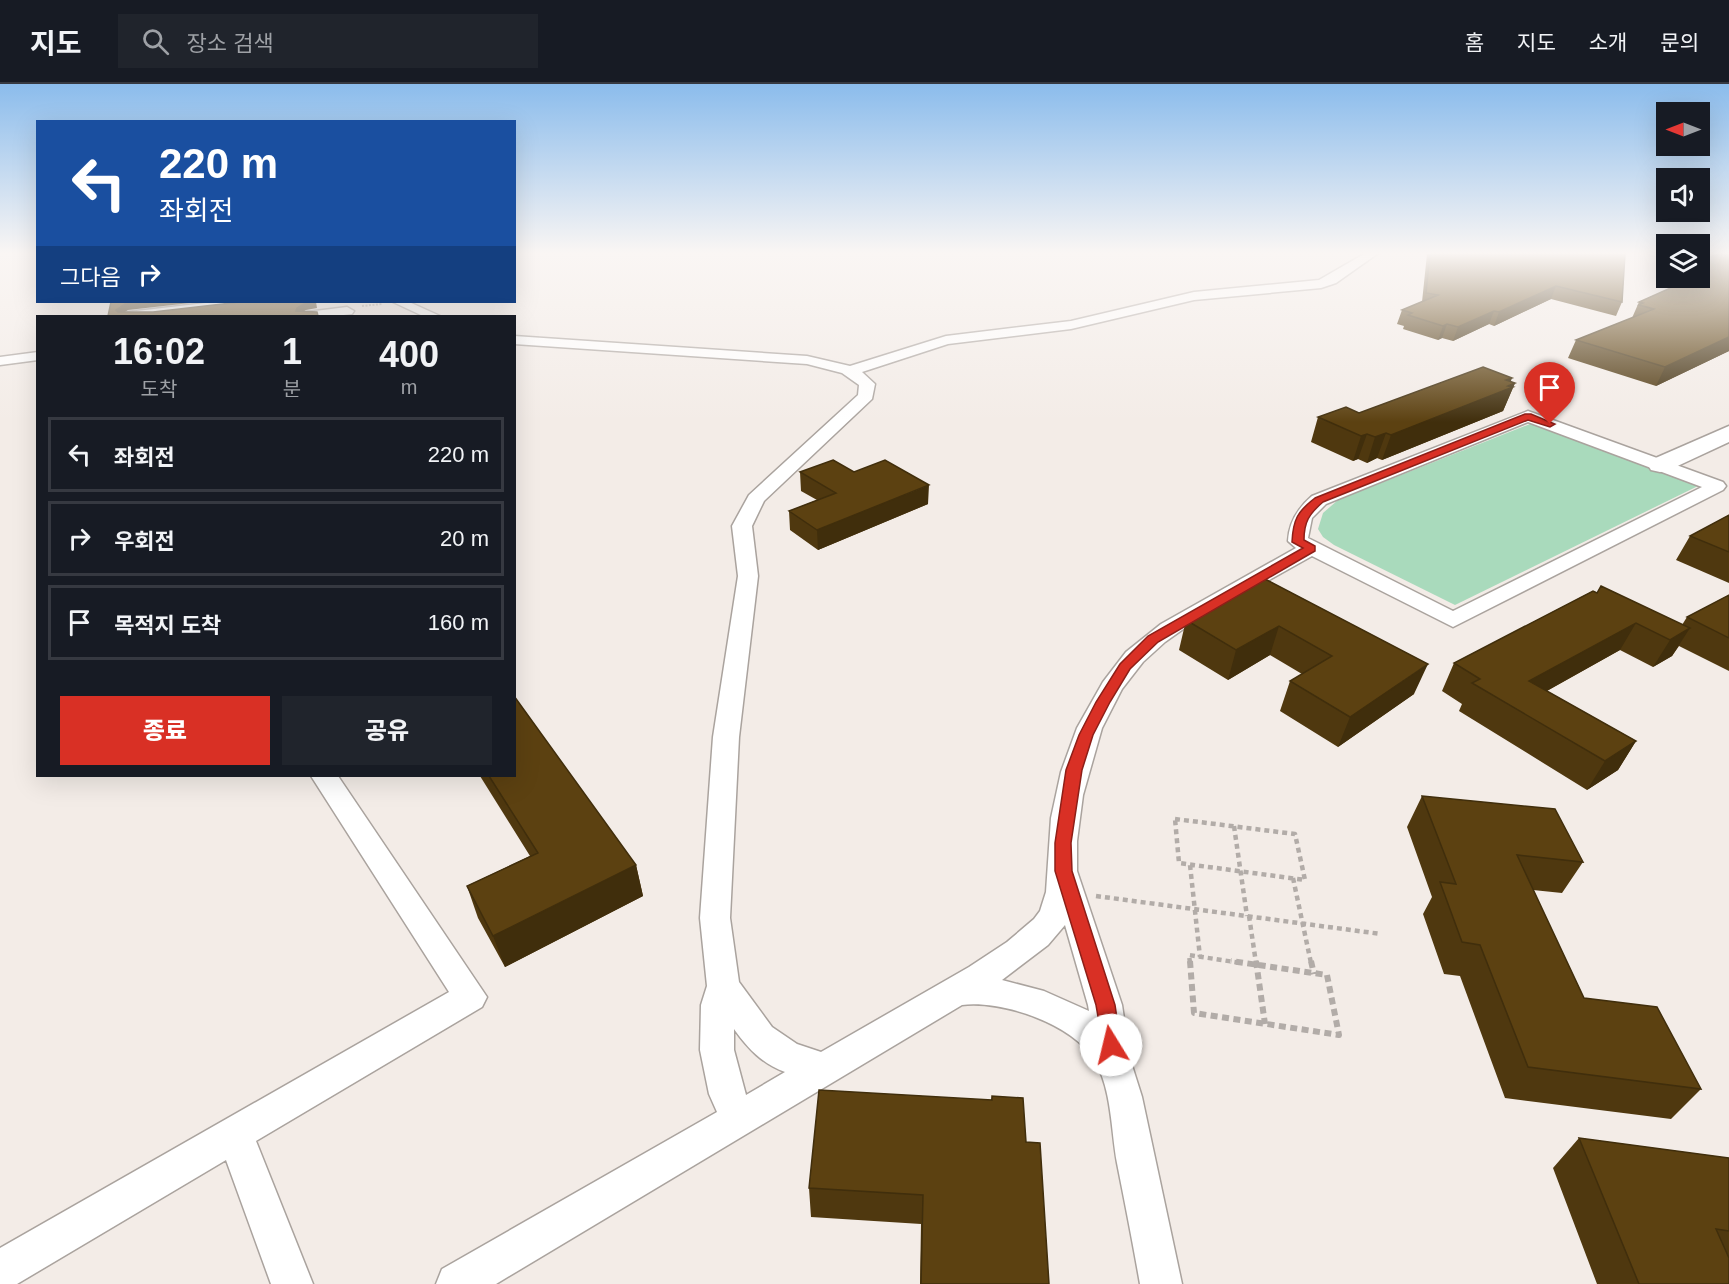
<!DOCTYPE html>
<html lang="ko">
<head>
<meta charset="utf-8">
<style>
	:root { --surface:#171b24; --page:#20242c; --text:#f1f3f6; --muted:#9ea1a6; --line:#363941; --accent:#d93025 }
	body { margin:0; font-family:Helvetica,"Noto Sans KR",sans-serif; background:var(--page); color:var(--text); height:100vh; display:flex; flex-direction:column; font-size:22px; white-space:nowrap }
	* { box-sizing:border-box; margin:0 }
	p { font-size:20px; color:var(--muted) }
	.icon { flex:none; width:33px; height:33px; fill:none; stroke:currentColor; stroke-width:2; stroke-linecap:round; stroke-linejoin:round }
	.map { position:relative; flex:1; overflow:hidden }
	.details { position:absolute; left:36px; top:231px; width:480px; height:462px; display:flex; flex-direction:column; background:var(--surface); border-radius:0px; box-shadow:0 6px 24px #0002 }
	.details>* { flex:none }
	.top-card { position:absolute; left:36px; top:36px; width:480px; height:183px; border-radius:0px; box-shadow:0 6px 24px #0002; background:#1a4fa0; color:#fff; overflow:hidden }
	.needle { width:39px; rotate:270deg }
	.controls { position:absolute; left:1656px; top:18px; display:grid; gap:12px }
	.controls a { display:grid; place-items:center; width:54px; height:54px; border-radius:0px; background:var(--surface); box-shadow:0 6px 24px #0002; font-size:30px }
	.pin { position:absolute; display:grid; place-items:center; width:51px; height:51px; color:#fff; margin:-62px -26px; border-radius:50% 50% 50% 0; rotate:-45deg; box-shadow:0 0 6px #0007 }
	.pin .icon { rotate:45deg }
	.me { position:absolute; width:66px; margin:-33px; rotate:351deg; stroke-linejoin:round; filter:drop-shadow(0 0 4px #0008) }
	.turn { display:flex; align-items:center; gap:21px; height:126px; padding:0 24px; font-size:27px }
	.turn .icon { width:78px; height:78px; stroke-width:2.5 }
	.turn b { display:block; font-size:42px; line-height:51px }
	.then { display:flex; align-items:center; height:57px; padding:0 24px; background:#0003; gap:12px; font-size:22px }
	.eta { display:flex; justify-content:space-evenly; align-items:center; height:102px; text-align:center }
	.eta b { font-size:36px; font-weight:800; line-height:42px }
	.cta { display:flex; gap:12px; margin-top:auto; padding:12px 24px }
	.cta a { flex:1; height:69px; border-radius:0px; background:var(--accent); color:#fff; font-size:24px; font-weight:800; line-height:69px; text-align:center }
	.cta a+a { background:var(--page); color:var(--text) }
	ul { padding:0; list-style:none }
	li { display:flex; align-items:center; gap:18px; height:75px; margin:0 12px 9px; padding:0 12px; border:3px solid var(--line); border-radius:0px }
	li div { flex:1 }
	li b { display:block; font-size:22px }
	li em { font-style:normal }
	header { display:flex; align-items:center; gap:36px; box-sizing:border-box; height:84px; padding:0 30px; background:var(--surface); border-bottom:2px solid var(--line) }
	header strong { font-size:28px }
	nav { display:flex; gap:33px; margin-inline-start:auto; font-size:21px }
	.search { width:420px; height:54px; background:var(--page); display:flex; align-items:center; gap:15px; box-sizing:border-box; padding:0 21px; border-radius:0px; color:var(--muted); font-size:22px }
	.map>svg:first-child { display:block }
</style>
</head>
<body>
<header>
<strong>지도</strong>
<div class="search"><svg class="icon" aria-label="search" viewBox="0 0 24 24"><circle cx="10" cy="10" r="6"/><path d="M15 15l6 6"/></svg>장소 검색</div>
<nav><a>홈</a><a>지도</a><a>소개</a><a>문의</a></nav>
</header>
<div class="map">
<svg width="1729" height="1200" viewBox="0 0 1729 1200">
	<rect width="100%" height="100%" fill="#f3ece7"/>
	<!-- green -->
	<path fill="#a9dabc" d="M1530 340 1541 342 1698 402 1455 521 1334 461 1323 453 1318 445 1323 429 1338 416Z"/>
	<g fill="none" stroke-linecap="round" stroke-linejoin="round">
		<!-- street casing -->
		<g stroke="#aaa39e" stroke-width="3">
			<path id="street" d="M1364 170H1377L1336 199 1321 204 1194 216 1071 245 948 260 862 288 875 300 872 315 764 417 752 442 758 492 739 653 730 834 739 898 772 943 797 960 821 968 969 883 1007 858 1034 835 1040 827 1046 808 1051 734 1061 688 1077 644 1103 598 1126 568 1161 540 1296 464 1288 457C1289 438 1298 424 1312 412L1528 327 1723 398 1726 402 1723 406 1453 543 1312 472 1189 541 1165 558 1143 578 1122 605 1102 644 1083 711 1077 757V787L1122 921 1130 975 1142 1013 1182 1200H1140C1133 1160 1125 1119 1117 1079 1111 1047 1112 1006 1095 977 1074 940 1002 916 962 921L496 1200H436L442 1185 717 1028 709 1010 700 966 701 921 707 902 700 834 713 653 738 492 732 442 749 411 858 311 859 301 842 289 807 280 514 260V252L807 272 850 282 946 252 1071 237 1194 208 1319 196ZM1528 338 1702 403 1453 527 1308 454 1312 434 1326 420ZM1065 841 1088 921 1089 927 1044 907 1002 896 1048 861ZM734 945C748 965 763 980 785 988L746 1011 734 966Z
				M214 218H247L241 222 156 232H121L128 228Z
				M393 218H409L440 232H423Z
				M347 223 354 227 352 230 335 232H300L307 228Z
				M38 268V276L0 281V273Z
				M311 692H338L487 913 482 923 256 1057 313 1200H271L226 1076 17 1200H0V1164L449 908Z"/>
		</g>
		<!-- secondary casing -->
		<g stroke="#aaa39e" stroke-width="3">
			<path id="secondary" d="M1729 342V358L1669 386 1660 388 1651 386 1648 381 1651 376Z"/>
		</g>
		<!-- path-far2 -->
		<path stroke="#b2aca8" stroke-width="2" stroke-dasharray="2 1.5" stroke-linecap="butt" d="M362 222 382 220"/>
		<!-- path-far1 -->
		<path stroke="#b2aca8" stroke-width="4.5" stroke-dasharray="5 4" stroke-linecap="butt" d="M1175 735 1295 750 1305 796 1179 779Z
			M1234 742 1247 832
			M1190 781 1200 873
			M1293 794 1311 879
			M1096 812 1381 850
			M1249 832 1256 879
			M1190 879 1189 871 1241 879"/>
		<!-- path -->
		<path stroke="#b2aca8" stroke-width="6" stroke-dasharray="7 4.5" stroke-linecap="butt" d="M1190 877 1194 929 1339 951 1327 891 1231 877
			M1256 877 1265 940
			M1311 877 1314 890"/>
		<!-- street -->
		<use href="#street" fill="#fff" fill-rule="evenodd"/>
		<!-- secondary -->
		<use href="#secondary" fill="#fff" fill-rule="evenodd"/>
	</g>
	<!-- wall -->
	<path fill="#4f380f" d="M1427 170H1625L1622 218 1616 232 1551 215 1494 242 1489 240 1453 257 1442 254 1438 256 1403 245 1404 242 1397 240 1402 226 1422 218Z
		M1729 170V267L1656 302 1568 274 1576 256 1632 234 1639 218 1684 198Z
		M1512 294 1510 297 1515 299 1503 327 1382 376 1377 374 1367 379 1358 375 1353 377 1311 358 1318 333 1359 329Z
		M800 388H854L928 420 818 466 790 446 789 427 817 416 801 407Z
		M1729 431V499L1676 476 1690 452Z
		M1265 495 1414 610 1338 663 1280 627 1290 597 1302 590 1270 571 1228 596 1179 566 1186 536Z
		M1593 507 1682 541 1687 533 1729 511V587L1679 562 1672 572 1653 583 1620 566 1547 607 1636 657 1618 686 1587 706 1459 627 1462 620 1442 607 1454 579Z
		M480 692H514L636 781 643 812 505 883 478 834 467 802 530 772Z
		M1422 712 1583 778 1562 809 1533 806 1584 914 1701 1005 1671 1035 1505 1014 1460 892 1444 890 1423 830 1432 813 1407 743Z
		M992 1012 1026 1058 1049 1200H920L921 1140 811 1133 809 1104 991 1016Z
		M1579 1054 1729 1074V1200H1597L1553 1084Z"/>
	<!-- shaded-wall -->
	<path fill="#402e0c" d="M1556 202 1551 215 1494 242 1499 228Z
		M145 218H199L128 226 119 232 116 226 125 220Z
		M316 218 317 224 306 226 299 230 296 227 297 224 304 220Z
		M1494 227 1489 240 1453 257 1458 243Z
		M1447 240 1442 254 1438 256 1443 242Z
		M1729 253V267L1656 302 1665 283Z
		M1512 294 1509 302 1515 299 1503 327 1382 376 1391 351Z
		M1386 349 1377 374 1367 379 1375 353Z
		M1367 350 1358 375 1353 377 1361 352Z
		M929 401 928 420 818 466 817 446Z
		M1636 539 1620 566 1514 625 1529 597Z
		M1279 542 1270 571 1228 596 1236 566Z
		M1690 544 1672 572 1653 583 1670 556Z
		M1428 580 1414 610 1338 663 1350 633Z
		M1636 657 1618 686 1587 706 1605 677Z
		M636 781 643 812 505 883 493 852Z"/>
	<!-- building -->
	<path fill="#5c4111" stroke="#402e0c" stroke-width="1.5" d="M1430 170H1625L1622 218 1556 202 1499 228 1494 227 1458 243 1447 240 1443 242 1408 231 1412 229 1402 226 1438 211 1426 209Z
		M1708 170H1729V253L1665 283 1576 256 1654 225 1639 221 1643 219 1639 218 1684 198 1688 194H1700V180Z
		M111 218H145L125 220 116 226 118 228H153L240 218H315V219L304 220 297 224 296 227 317 228 318 232H108Z
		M1483 283 1512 294 1506 296 1515 299 1508 302 1513 303 1391 351 1386 349 1375 353 1367 350 1361 352 1318 333 1346 323 1359 329Z
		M833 376 854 388 885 376 929 401 817 446 789 427 836 409 800 388Z
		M1729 431V468L1690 452Z
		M1265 495 1428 580 1350 633 1290 597 1332 572 1279 542 1236 566 1186 536Z
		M1601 502 1690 544 1670 556 1636 539 1529 597 1636 657 1605 677 1472 599 1480 595 1454 579 1593 507 1597 509Z
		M1729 511V554L1687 533Z
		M514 612 636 781 493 852 467 802 538 769 489 692H514Z
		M1422 712 1555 725 1583 778 1517 771 1584 914 1657 923 1701 1005 1528 983 1480 861 1462 858 1440 798 1456 800Z
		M819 1006 992 1016V1012L1023 1014 1026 1058 1040 1059 1049 1200H921L923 1111 809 1104Z
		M1579 1054 1729 1074V1147L1716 1145 1729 1174V1200H1639Z"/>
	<!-- sky -->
	<linearGradient id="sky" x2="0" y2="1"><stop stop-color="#8bbcec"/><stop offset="0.5" stop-color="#faf6f4"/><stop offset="1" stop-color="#faf6f4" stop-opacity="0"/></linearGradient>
	<rect width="1729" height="338" fill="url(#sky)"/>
	<!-- route -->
	<path fill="#d93025" stroke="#8d1f18" stroke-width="1.5" d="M1525 330H1531L1555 340 1550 343 1528 336 1323 418C1309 430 1304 438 1304 456L1315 462V467L1158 558 1130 585 1110 618 1093 651 1082 686 1071 759 1072 787 1115 921 1121 961 1118 967 1111 970 1104 967 1096 921 1055 787V759L1066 686 1079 651 1096 618 1120 580 1148 552 1303 464 1292 458C1293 435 1298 427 1315 414Z"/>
</svg>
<div class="controls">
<a><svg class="needle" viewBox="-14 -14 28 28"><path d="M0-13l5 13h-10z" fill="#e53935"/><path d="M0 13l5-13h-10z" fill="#9ea1a6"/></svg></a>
<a><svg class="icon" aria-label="sound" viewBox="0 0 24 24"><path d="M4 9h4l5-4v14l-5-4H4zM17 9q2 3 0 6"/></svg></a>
<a><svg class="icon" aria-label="layers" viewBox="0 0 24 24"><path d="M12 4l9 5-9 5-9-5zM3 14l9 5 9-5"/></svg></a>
</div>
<div class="pin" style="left:1550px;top:340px;background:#d93025"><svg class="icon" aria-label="arrive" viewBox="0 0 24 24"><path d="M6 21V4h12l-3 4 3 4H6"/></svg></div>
<svg class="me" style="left:1111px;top:961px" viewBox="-20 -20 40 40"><circle r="19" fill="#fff"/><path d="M0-13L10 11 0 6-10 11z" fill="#d93025"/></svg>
<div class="top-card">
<div class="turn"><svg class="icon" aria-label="left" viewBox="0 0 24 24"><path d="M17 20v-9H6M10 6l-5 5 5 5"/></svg><div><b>220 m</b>좌회전</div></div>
<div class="then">그다음<svg class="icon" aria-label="right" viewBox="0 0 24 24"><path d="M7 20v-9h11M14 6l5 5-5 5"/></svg></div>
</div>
<section class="details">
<div class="eta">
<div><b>16:02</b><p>도착</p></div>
<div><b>1</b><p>분</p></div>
<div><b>400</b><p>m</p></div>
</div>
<ul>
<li><svg class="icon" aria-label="left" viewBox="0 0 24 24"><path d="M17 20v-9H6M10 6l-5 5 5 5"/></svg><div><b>좌회전</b></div><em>220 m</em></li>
<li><svg class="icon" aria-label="right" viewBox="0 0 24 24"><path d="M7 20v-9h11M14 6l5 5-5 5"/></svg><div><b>우회전</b></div><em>20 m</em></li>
<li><svg class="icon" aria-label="arrive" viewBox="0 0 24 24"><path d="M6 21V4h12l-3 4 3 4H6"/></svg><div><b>목적지 도착</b></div><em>160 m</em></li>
</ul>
<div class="cta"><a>종료</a><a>공유</a></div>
</section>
</div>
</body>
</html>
